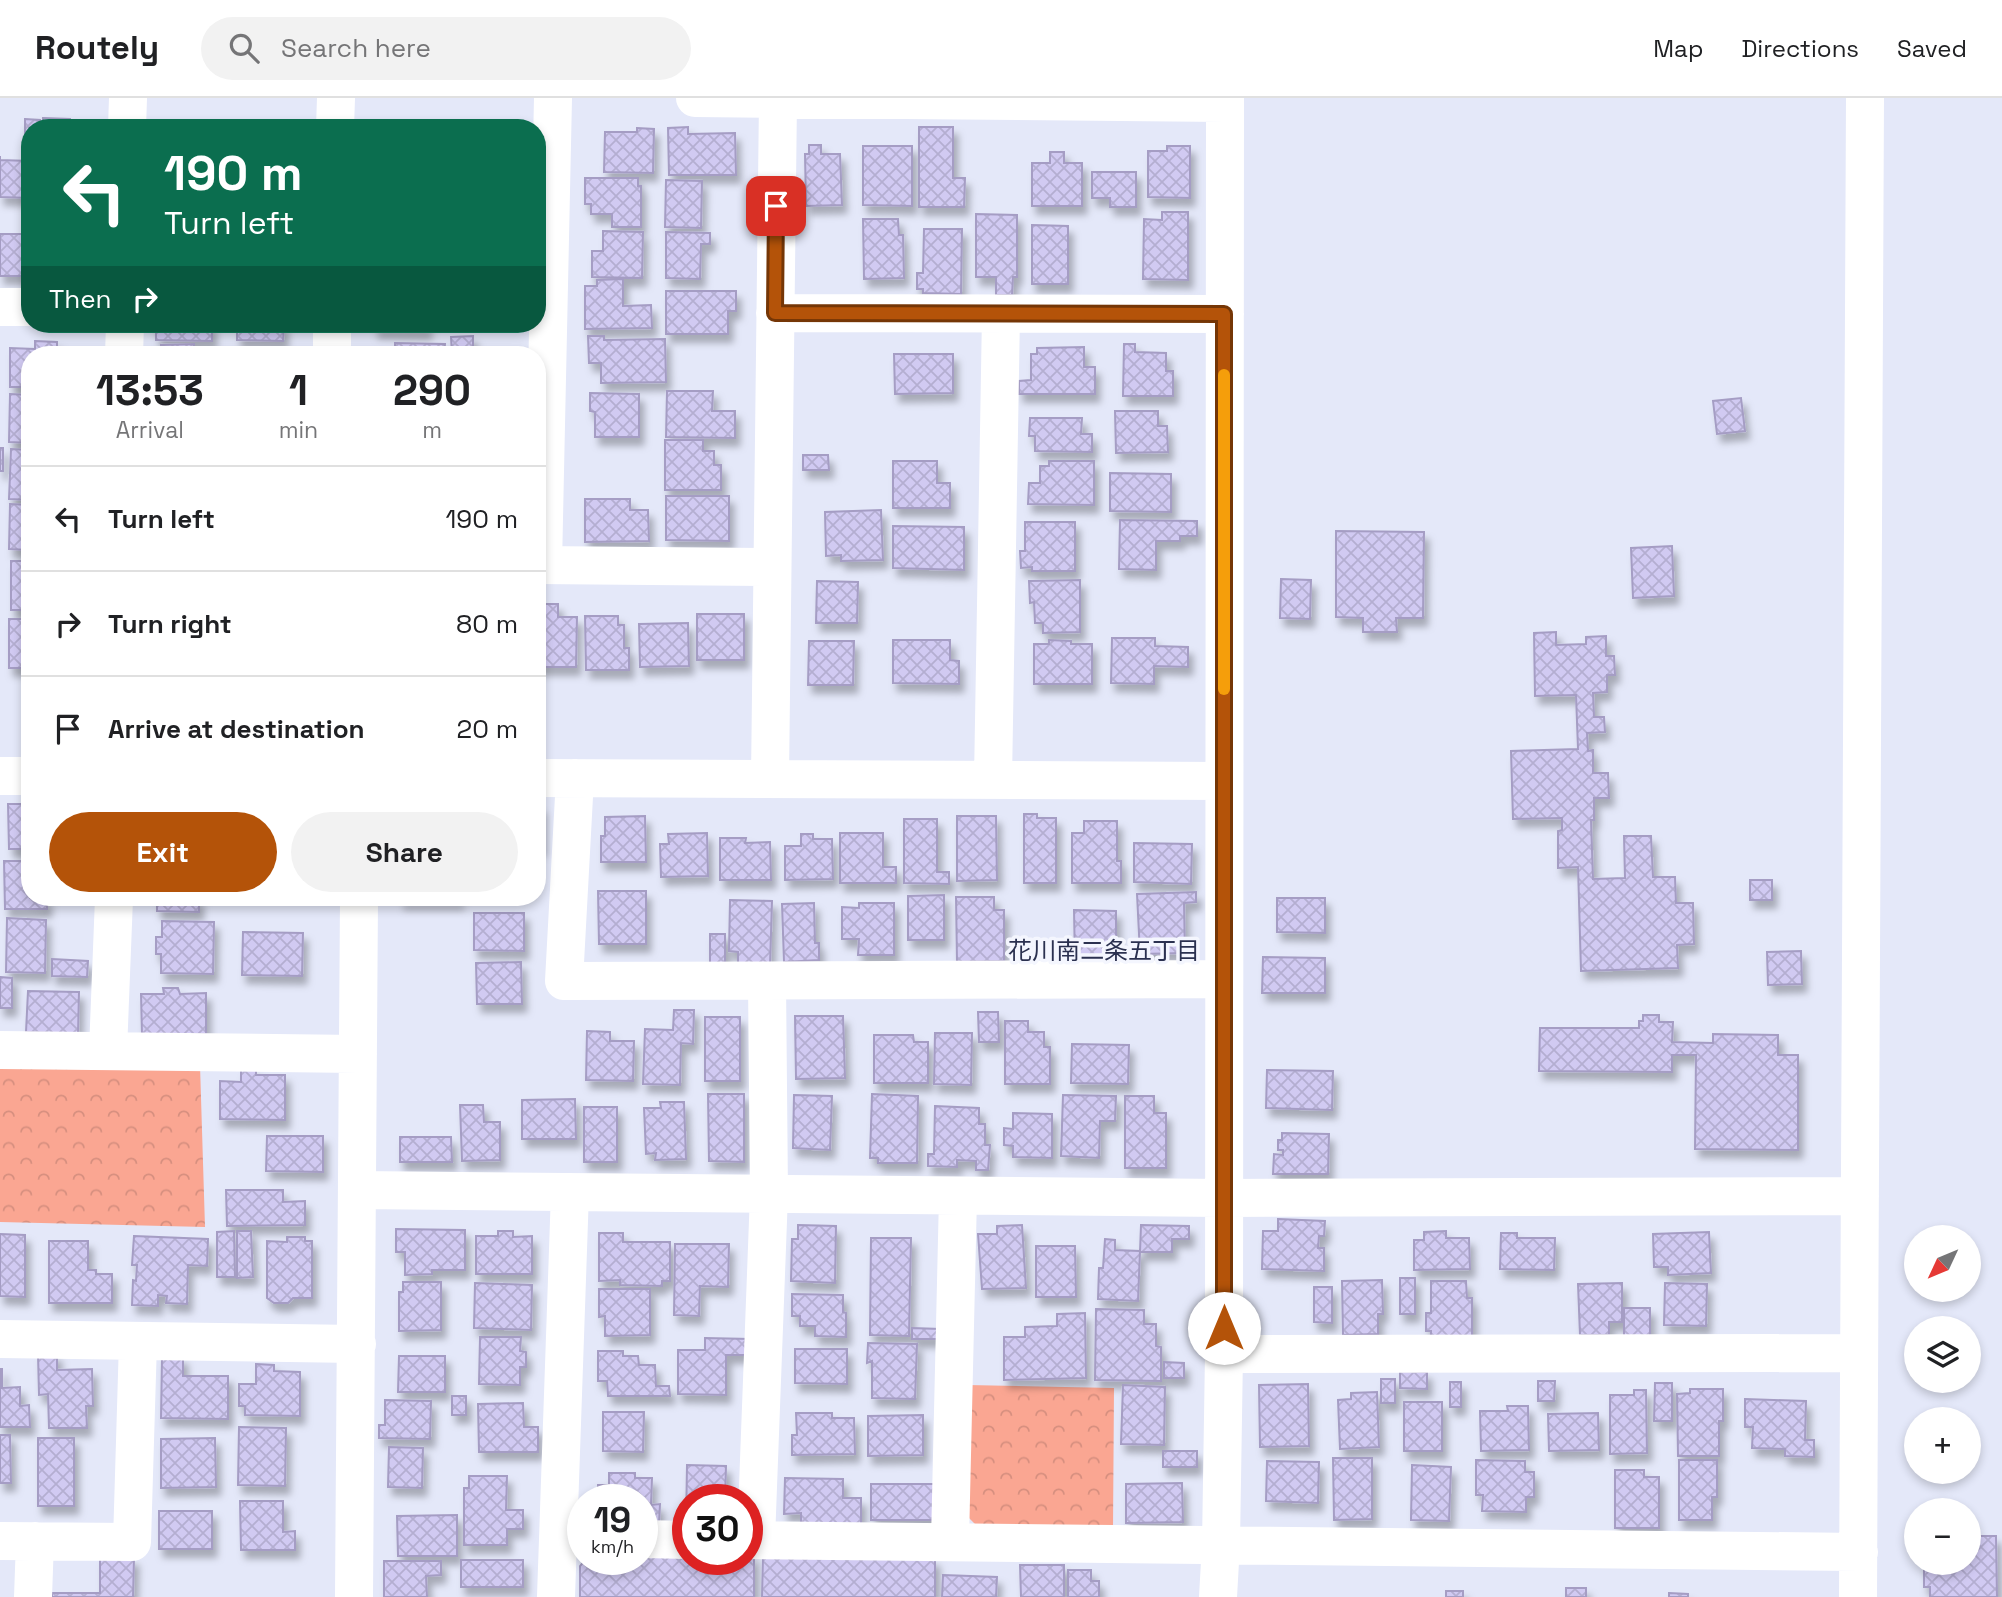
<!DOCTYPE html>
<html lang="en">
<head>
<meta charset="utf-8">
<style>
	:root { --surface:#fff; --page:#f2f2f2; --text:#202124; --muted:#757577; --line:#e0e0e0; --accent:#b45309 }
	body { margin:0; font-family:"Space Grotesk","Noto Sans JP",sans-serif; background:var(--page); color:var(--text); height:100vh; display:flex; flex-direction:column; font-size:26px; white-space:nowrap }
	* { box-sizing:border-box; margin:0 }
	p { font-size:23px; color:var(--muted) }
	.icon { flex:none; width:38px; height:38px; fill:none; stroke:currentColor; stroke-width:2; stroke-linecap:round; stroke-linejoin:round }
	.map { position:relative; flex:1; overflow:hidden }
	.panel { position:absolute; left:21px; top:248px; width:525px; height:560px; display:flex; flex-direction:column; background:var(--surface); border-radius:28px; box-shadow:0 4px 10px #0003 }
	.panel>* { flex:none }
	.banner { position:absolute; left:21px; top:21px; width:525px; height:214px; border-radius:28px; box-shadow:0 4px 10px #0003; background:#0b6e4f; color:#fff; overflow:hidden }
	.needle { width:46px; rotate:226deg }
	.tools { position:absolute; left:1904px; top:1127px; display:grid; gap:14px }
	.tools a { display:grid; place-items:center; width:77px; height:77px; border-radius:50%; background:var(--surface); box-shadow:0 4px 10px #0003; font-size:35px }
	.speed { position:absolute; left:567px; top:1386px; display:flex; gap:14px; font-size:35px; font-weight:700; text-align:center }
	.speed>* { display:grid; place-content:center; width:91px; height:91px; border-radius:50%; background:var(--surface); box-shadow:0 4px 10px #0003; line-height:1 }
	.speed small { font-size:18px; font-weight:400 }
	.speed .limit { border:10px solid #d22; background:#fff; color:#111 }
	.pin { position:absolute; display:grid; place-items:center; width:60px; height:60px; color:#fff; margin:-30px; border-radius:14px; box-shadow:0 4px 10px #0006 }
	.me { position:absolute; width:77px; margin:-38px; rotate:0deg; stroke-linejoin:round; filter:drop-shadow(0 0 5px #0008) }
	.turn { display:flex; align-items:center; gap:24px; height:147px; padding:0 28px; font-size:32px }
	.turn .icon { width:91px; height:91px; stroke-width:2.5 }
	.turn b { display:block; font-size:49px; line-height:60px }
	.then { display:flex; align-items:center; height:66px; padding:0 28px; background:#0003; gap:14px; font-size:26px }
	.eta { display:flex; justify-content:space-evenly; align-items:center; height:119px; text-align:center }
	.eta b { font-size:42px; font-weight:700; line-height:49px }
	.cta { display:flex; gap:14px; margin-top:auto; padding:14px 28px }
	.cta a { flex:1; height:80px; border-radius:42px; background:var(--accent); color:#fff; font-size:28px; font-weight:700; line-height:80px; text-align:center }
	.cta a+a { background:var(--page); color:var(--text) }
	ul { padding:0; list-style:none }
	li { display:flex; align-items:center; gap:21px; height:105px; padding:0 28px; border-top:2px solid var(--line) }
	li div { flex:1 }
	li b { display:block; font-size:26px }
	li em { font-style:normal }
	header { display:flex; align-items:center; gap:42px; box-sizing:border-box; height:98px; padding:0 35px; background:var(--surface); border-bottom:2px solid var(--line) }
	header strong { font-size:33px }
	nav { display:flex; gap:38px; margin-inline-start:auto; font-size:24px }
	.search { width:490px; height:63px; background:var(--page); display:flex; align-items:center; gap:18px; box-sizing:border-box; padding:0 24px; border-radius:38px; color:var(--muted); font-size:26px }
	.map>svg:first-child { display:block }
</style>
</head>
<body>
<header>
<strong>Routely</strong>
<div class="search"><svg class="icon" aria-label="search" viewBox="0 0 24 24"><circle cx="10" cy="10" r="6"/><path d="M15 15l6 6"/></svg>Search here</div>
<nav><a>Map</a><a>Directions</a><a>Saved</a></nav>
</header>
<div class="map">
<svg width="2002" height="1499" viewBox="0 0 2002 1499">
	<defs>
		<pattern id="park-crowns" width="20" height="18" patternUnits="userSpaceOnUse" patternTransform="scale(1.75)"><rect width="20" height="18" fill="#faa692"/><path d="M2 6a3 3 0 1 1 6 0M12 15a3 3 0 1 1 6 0" fill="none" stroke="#d68f7f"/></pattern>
		<pattern id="building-cross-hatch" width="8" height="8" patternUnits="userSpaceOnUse" patternTransform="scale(1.75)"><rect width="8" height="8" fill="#d1caf2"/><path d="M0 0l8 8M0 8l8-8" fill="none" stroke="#b4aed1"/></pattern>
		<filter id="shadow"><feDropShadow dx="4.5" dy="8" stdDeviation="3.5" flood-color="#0004"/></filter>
	</defs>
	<rect width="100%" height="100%" fill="#e4e8f9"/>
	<!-- park -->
	<path fill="url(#park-crowns)" d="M200 967 205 1129 0 1124V968Z
		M967 1287 1114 1290 1113 1432 984 1435 967 1418Z"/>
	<!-- building -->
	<path fill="url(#building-cross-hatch)" stroke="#a59dc4" stroke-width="2" filter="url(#shadow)" d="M43 20 70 21V30H43Z
		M25 21 40 22V30H30V45H25Z
		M688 29V36L735 35 736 77H669L668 30Z
		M919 29H953V80H965L964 109H919Z
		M637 30 654 31 653 75 604 74 605 34H637Z
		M809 47H821V56H840L842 107 806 108 805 56H809Z
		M863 48H912V108L863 107Z
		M1167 48H1190V100L1148 99V53H1167Z
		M1050 54H1064V65H1082V108H1032V65H1050Z
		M0 58V62L30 63V100L0 99Z
		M1092 74H1136V109H1110V100H1092Z
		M585 80H638V88H641V129H612V116H591V106H585Z
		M666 82 702 83 701 130 665 129Z
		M1162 114H1188V182L1143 181 1144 121 1162 122Z
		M976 116 1017 117V179H1013L1012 197H996V179H976Z
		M863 121H898L899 137H903L904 180 864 181Z
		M1032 127 1068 128V186H1032Z
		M924 131H962L961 196 923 195V191H917V175H923Z
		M603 133 643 134 642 180 592 179V153H603Z
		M666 134 710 135V146H701L700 181 666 180Z
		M0 136H30V178H0Z
		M623 181V208L651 207 652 230 585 231V188H597V182Z
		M666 193H736V213H728V236H666Z
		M150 226H212V243L156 242V227H150Z
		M237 226H284L283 243 237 242Z
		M374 226H427V233L374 232Z
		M473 238V251H515V257H452L451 239Z
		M588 238H604V242L665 241 666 284 601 285V265H589Z
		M35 243 57 244V257H30V289H10V250L35 251Z
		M395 245 445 246 444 257H395Z
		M194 246V257H147V252H161V247Z
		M1124 246H1135V254L1166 255V273H1173V298H1123Z
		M1084 249V269H1095V296H1019V283L1031 282V256H1037V250Z
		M236 251 293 253V257H236Z
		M894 256H953V295L895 296Z
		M667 293H713L712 313H735V340L666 339Z
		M590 295 639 296V339H595V314L590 313Z
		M10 296 30 297V345L9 344Z
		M1741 300 1745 333 1717 336 1713 303Z
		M1115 313H1158V328H1167L1168 354 1116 355Z
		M1030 320H1082L1081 336H1092V354L1035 353V338H1029Z
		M665 342H703V353H714V367H721V392H665Z
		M0 350H3V373H0Z
		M11 351 30 352V402L9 401Z
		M803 357H828L829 372H803Z
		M893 363H937V385H950V410H893Z
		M1049 363H1094V407L1028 406 1029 385H1040V368H1049Z
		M1110 375 1171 376V414L1110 413Z
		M666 398H729V443L666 442Z
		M585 401H630V412H648L649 443 585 444Z
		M10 406 30 407V457H26L27 452 9 451Z
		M881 412 883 462 841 463V457L826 458 825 414Z
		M1120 422 1197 423V438H1180V443H1156V472L1119 471Z
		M1025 424H1075V473H1032V469L1021 470 1020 453H1025Z
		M893 428 964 429V472L893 470Z
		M1336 433 1424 434 1423 520H1396L1397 534H1363V520L1336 519Z
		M1672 448 1674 498 1633 500 1631 450Z
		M11 463H30V512H11Z
		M1281 481 1311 482 1310 521 1280 520Z
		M1080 482V534L1043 535V525H1035L1034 504 1030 505 1029 483Z
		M817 483 858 484 857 525H816Z
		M537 506H558V519H577L576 569H537Z
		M697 516H744V562H697Z
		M585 518H618V527H624V550H629V572H586Z
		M9 521H30V570H9Z
		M688 525 689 568 640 569 639 526Z
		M1556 534V547L1586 546V539L1606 538V558H1614L1615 577H1607V594L1593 595 1594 619H1604L1605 634 1587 635 1588 653 1593 652V675H1608L1609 700H1594V722H1591L1593 781 1625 780 1624 738H1651L1653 779H1675L1676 805H1693L1694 846 1677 847 1678 870 1581 873 1578 769 1558 770V733L1562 732V720L1513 721 1511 653 1578 651 1576 597 1535 598 1534 535Z
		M1112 540H1155V548L1188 549V569L1154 568V586L1111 585Z
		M893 542H950V562L959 563V586L893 585Z
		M1049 542 1071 543V546H1092V586H1034V546H1049Z
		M809 543H854L853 587H808Z
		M8 706H30V751H9Z
		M537 708H541V750H537Z
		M1024 716H1037V720H1056V785H1024Z
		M645 718 646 764H601V738H605V719Z
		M957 718H996L997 782 957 783Z
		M904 721H937V774H949V786L904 785Z
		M1084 723H1117V763H1121V785H1072V735H1084Z
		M707 735 708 778 661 779 660 746H669L668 736Z
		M840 735H883V769H896V785H840Z
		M801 736H813V741H832L833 781 785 782V748H801Z
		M720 740H746L745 745 770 744 771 782H720Z
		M1134 745 1192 746 1191 786 1134 784Z
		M4 763H30V800H47V811H5Z
		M1750 782H1772V802H1750Z
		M598 793H646V846H599Z
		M1196 794V804L1184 805 1185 855 1140 856 1137 796Z
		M944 797V842H908V798Z
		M956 799H994V812H1004V863L957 864Z
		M157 800H199V814L157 813Z
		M400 800H459V803H400Z
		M1277 800H1325V835L1277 834Z
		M730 802 772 803 770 867 738 866V854L729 853Z
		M814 805 815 845H819V862L784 864 782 806Z
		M859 805H894V857H858L859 841H842V809L859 810Z
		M1074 812 1116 813V864H1075Z
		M474 815H524V853L474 852Z
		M7 820 46 822 45 875 6 874Z
		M162 823 214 824 213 876 161 875V856H156V839H162Z
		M243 834 303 835 302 878 242 877Z
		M710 836H725V866L710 865Z
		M1801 853 1802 886 1768 887 1767 854Z
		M1263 859 1325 860V895H1262Z
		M52 861 88 863 87 879 52 878Z
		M521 864 522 906H477L476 865Z
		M0 879 12 880V910H0Z
		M163 890H178L180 896 206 895V936L142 937 141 896H164Z
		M28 893 79 894 78 936 26 934Z
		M674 912H694L693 946 681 945 680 987 643 986 645 931 673 932Z
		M978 914H998L999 944H979Z
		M1643 917H1659V924H1673L1672 944 1713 945V936L1778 937V957H1798V1052L1695 1051 1696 957H1672V974L1539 973 1540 930H1639V923H1643Z
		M795 918H843L845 980 796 981Z
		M705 919H740V983H705Z
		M1005 923H1028V934H1044V949H1050V986H1005Z
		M587 933 610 934V943H634L633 983 586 982Z
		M935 935H972L971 987 934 986Z
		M874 937H913L914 944H928V985H874Z
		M1072 946 1129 947 1128 986 1071 985Z
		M241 972H256V977H285V1022L220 1021V983L241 984Z
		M1267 972 1333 973 1332 1012 1266 1010Z
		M708 996H744V1064L709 1063Z
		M872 996 918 998 917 1065H878V1060H870Z
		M794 997 832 998 830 1052 793 1050Z
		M1063 997 1116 998 1115 1023H1100L1099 1060 1061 1058Z
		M1125 998H1154V1015H1166V1070H1125Z
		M575 1001 576 1041H522V1002Z
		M660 1004H684L686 1061 655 1062 656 1055 646 1056 644 1010H661Z
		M460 1007H483L484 1024H500V1062L462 1063Z
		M935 1008 979 1010V1026H985V1047H990L988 1072H976V1063L957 1062V1069L928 1068V1056H934Z
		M584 1009H617V1064H584Z
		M1013 1015 1052 1016V1060L1013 1059V1048L1004 1047V1030L1013 1031Z
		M1282 1035 1329 1036 1328 1076H1273L1274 1056 1283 1057V1052H1278V1042H1282Z
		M267 1038H323V1074L266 1073Z
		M400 1039H451L452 1064H400Z
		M226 1092H283V1104L305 1103V1127L227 1128Z
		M1278 1121 1325 1123 1324 1138H1319L1318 1150H1324V1173L1262 1171 1263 1133H1278Z
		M798 1127 836 1128 835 1185 791 1183 792 1141H798Z
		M1022 1127 1026 1190 982 1191 978 1136H997V1128Z
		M1141 1127 1189 1128V1141H1172V1154H1140Z
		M396 1131 465 1132V1172H432V1176L405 1177V1154H396Z
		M234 1133 235 1179H217V1134Z
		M237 1133H251L253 1179 237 1180Z
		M498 1133H513V1139L532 1138V1176H476V1138H498Z
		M1446 1133V1140H1469L1470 1171 1414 1172V1142H1424V1134Z
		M1709 1134 1711 1175 1668 1177V1169H1654L1653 1136Z
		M599 1135H623V1144H670V1183H662V1188L620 1187V1182L599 1183Z
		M1501 1135H1517V1140H1555L1554 1172 1500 1171Z
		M0 1136 25 1137V1199L0 1198Z
		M134 1138 208 1141 207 1168 188 1167 187 1206 166 1205 167 1198 158 1197V1208L132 1207 133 1182 136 1183 137 1167H132Z
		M287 1139H305V1143H312V1200H293L288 1205H274L267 1200V1143L287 1144Z
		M871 1140H911L909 1238 870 1237Z
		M1105 1141 1115 1142V1152L1140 1153 1138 1203 1098 1201 1099 1170H1103Z
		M49 1143H88V1172H96V1176H112V1205H49Z
		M675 1146H729L728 1189 700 1188 699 1218 674 1217Z
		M1036 1148H1075L1076 1199H1036Z
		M1400 1180H1415V1216H1400Z
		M1382 1182 1383 1216H1378V1236L1343 1237 1342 1183Z
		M1431 1183H1466L1467 1200H1472V1238H1431V1233H1426V1215H1431Z
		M403 1184H441V1232L399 1233V1194H403Z
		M475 1185 532 1187 531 1232 474 1230Z
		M1622 1185V1224H1609V1237H1580L1578 1186Z
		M1665 1185 1707 1186 1706 1228 1664 1227Z
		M1314 1189H1332V1225L1314 1224Z
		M599 1191H650V1237L605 1238V1218L599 1219Z
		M792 1196 843 1197V1214L846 1215V1239L815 1238V1228H800V1218H792Z
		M1624 1210H1650V1240H1624Z
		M1096 1211 1144 1212V1226H1156V1248L1161 1249V1283L1095 1282Z
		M1085 1215 1086 1280 1004 1282V1239H1025V1229L1057 1228V1216Z
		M912 1230 940 1231V1241H912Z
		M480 1239H521L520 1253 526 1254V1269H520V1287L479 1286Z
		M705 1240 750 1241 749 1257H726V1297L678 1296V1252H705Z
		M868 1245 917 1246 915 1301 872 1300V1263L867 1265Z
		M795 1251H847V1286L795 1285Z
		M598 1253H623V1258H638L639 1267H655L656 1288H669L670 1298H608L607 1283H598Z
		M38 1256H57V1272L92 1271 93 1308H86L87 1330H49L48 1296 39 1297Z
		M399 1258H445V1294H398Z
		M162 1259H183V1278H228V1321L161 1320Z
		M1164 1264 1184 1265V1280H1164Z
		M256 1266 274 1267V1273L300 1274V1318L245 1317V1308H239V1286H256Z
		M0 1271H2V1290L20 1289V1308L29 1307 30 1329H0Z
		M1400 1273 1427 1274V1291L1400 1290Z
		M1381 1281H1395V1305H1381Z
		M1538 1283H1555L1554 1303H1538Z
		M1450 1284H1461V1309H1450Z
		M1655 1285H1672V1323H1654Z
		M1308 1286 1309 1348 1260 1349 1259 1287Z
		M1123 1287 1165 1289 1164 1347 1121 1346Z
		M1690 1291H1723V1323H1719V1358H1678L1677 1296 1690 1295Z
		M1634 1292H1646L1647 1355 1610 1356V1297H1634Z
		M1377 1294 1379 1349 1340 1351 1338 1302 1351 1301V1295Z
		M452 1298H466V1317H452Z
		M1745 1301 1806 1303 1805 1342H1814V1359L1785 1358V1351L1752 1350 1753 1329H1745Z
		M385 1302 431 1303 430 1341 379 1340V1327H385Z
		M1404 1304H1442V1353H1404Z
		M523 1305 524 1329H538V1354H479L478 1306Z
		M1507 1308H1528L1529 1352 1481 1353 1480 1313H1508Z
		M603 1314H644L643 1354 603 1353Z
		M796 1315H832V1320H854L855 1356 792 1357V1337H797Z
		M1598 1315 1599 1352 1549 1353 1548 1316Z
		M923 1317V1357L868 1358V1318Z
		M239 1329 286 1330 285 1388 238 1387Z
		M0 1337H10L11 1385H0Z
		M38 1340H74V1408H38Z
		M215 1340 216 1389 161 1390V1341Z
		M389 1349 423 1350 422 1390 388 1389Z
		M1163 1353H1197V1369H1163Z
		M1333 1360H1372V1421L1334 1422Z
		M1476 1362 1525 1363V1374H1534V1399H1526V1414L1482 1413 1483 1397H1476Z
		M1679 1362H1717V1399H1712V1422H1679Z
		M1267 1363 1319 1364 1318 1405 1266 1403Z
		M687 1367 726 1368 725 1402H688V1426H686Z
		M1412 1367 1451 1369 1449 1423 1411 1422Z
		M1615 1372H1644V1379H1659V1430H1615Z
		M609 1375H635V1380H652L651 1407 660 1406 659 1426H642V1402H598V1387H609Z
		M469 1378H507L506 1412H523V1431H507V1447H464V1390H469Z
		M785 1380 843 1381V1400H861V1429L801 1428V1415L784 1416Z
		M1182 1385 1183 1424 1126 1425V1386Z
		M871 1386H934V1422H871Z
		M240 1403H283V1434L295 1433V1452H241Z
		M159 1413H212V1451H159Z
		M457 1417V1458H398L397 1418Z
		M1969 1438H1996L1997 1499H1930V1489H1924V1465H1969Z
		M642 1456H688V1461H747L754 1456V1499H580V1468L586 1461H642Z
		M763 1459 935 1461V1499H762Z
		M100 1460H134L133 1499H52V1495H100Z
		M461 1462H523V1489H461Z
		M384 1463H441V1477L426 1478 427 1499H384Z
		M1020 1467H1064V1499H1021Z
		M1068 1472H1091V1483H1099V1499H1068Z
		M943 1477 997 1479 996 1499H942Z
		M1566 1490H1586V1499H1566Z
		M1446 1493H1463V1499H1446Z
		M1669 1495 1688 1496V1499H1669Z"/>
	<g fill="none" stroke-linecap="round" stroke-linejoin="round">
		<!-- minor -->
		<path stroke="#fff" stroke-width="38" d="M695 0 1225 5
			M127 30 128 0
			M335 30 336 0
			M0 209H30
			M775 215 1225 216
			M124 257 125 226
			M332 257V226
			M537 467 772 469
			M543 467 553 0
			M0 678H30
			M537 680 1224 683
			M575 680 564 883 1224 881
			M770 681 778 1
			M993 682 1001 216
			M0 952 358 956
			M108 953 114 800
			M358 1092 1223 1100 1860 1098
			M0 1241 357 1246
			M1224 1256 1859 1255
			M642 1441 688 1442
			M747 1442 1859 1454
			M756 1442 769 1096 767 883
			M0 1443 132 1444 138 1243
			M950 1443 958 1098
			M33 1499 35 1443
			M354 1499 359 800
			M556 1499 570 1094
			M1218 1499 1221 1446 1224 1256 1225 0
			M1858 1499 1865 0"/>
	</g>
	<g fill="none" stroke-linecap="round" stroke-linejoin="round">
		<!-- route casing -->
		<g stroke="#753606" stroke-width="18">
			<path id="route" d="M776 108 775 215 1224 216V1230"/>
		</g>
		<!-- route -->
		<use href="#route" stroke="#b45309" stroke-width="12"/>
		<!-- slow -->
		<path stroke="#f59e0b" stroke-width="12" d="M1224 591V277"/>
	</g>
	<g text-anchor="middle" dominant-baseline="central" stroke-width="7" stroke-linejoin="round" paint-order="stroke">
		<!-- neighbourhood labels -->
		<g font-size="24" fill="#2b3150" stroke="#f4f6fe">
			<text x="1104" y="852">花川南二条五丁目</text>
		</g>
	</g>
</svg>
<div class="tools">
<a><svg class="needle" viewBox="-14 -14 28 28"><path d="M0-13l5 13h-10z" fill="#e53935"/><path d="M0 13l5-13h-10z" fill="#757577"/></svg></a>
<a><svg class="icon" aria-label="layers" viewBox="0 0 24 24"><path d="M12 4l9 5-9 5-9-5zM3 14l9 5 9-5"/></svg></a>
<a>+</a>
<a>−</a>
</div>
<div class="speed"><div>19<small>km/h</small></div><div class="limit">30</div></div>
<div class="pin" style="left:776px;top:108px;background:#d93025"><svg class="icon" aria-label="arrive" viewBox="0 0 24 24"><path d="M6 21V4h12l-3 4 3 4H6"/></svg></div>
<svg class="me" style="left:1224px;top:1230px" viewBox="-20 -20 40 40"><circle r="19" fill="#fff"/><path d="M0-13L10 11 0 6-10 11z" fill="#b45309"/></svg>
<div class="banner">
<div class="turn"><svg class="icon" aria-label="left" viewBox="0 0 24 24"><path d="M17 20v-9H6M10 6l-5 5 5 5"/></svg><div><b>190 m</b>Turn left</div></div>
<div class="then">Then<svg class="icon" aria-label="right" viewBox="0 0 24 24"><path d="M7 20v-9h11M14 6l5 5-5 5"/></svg></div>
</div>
<section class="panel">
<div class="eta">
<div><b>13:53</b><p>Arrival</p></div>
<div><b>1</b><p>min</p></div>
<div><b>290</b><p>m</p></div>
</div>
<ul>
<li><svg class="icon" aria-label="left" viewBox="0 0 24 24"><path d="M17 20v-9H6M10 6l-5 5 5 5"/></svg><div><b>Turn left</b></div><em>190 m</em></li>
<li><svg class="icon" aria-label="right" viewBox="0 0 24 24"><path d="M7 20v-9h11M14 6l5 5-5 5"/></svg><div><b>Turn right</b></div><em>80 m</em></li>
<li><svg class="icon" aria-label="arrive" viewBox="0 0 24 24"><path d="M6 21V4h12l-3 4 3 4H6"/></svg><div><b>Arrive at destination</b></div><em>20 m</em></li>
</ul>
<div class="cta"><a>Exit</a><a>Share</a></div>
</section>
</div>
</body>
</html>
